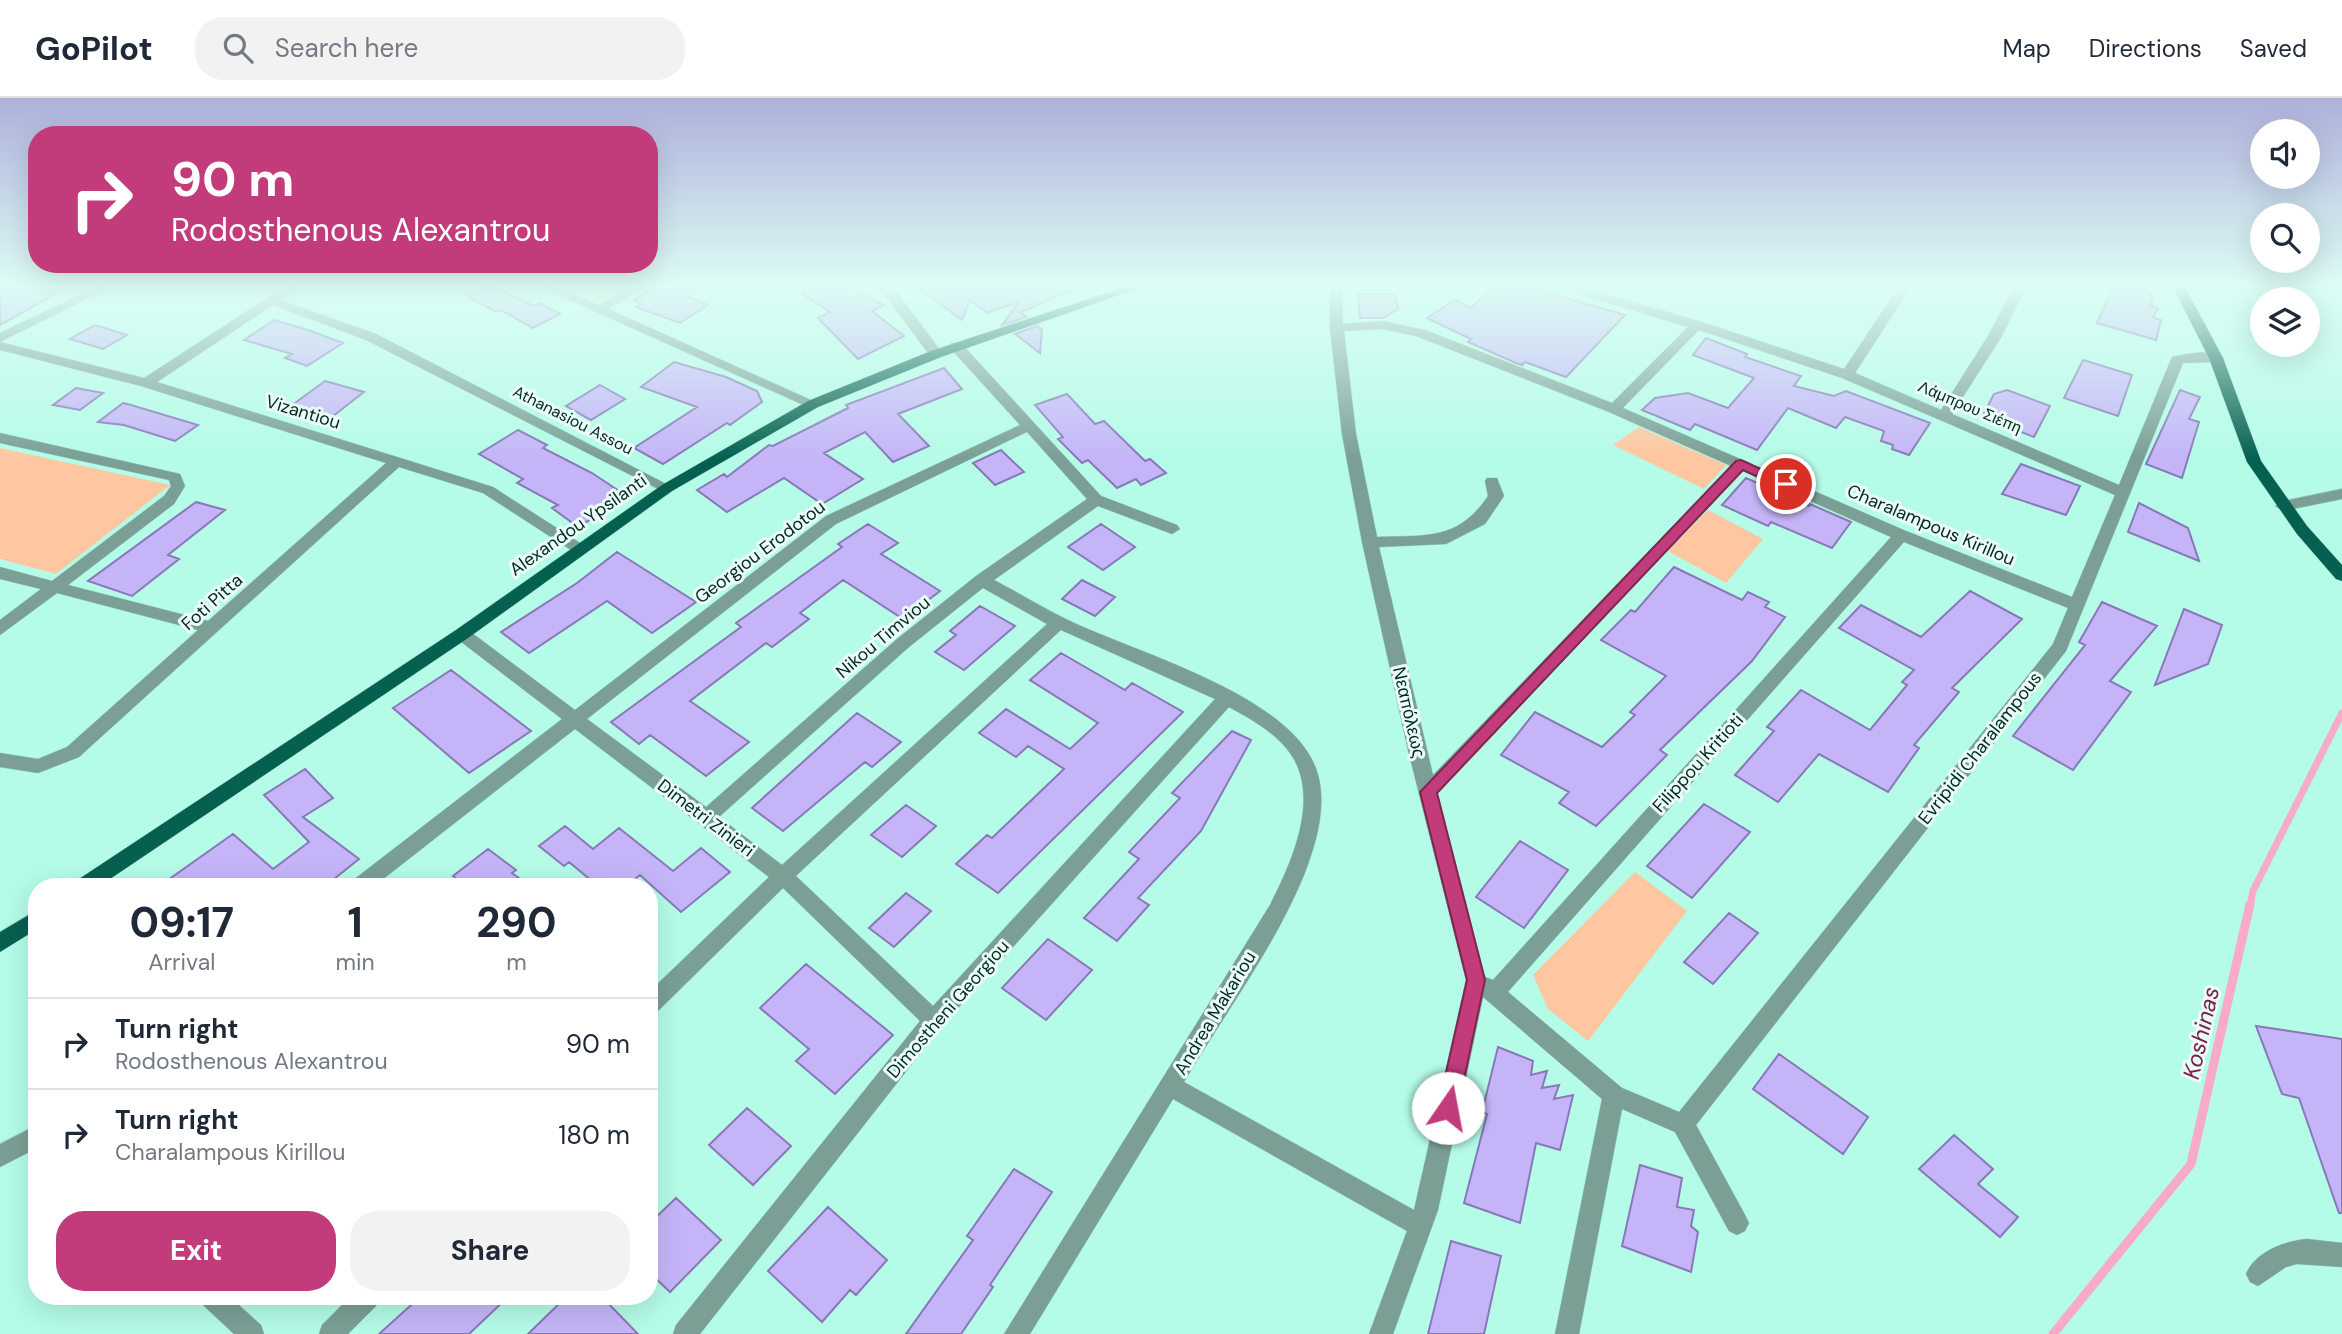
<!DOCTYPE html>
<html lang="en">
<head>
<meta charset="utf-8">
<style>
	:root { --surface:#fff; --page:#f2f2f3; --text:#1f2937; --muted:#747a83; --line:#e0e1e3; --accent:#c23b7b }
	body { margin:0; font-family:"DM Sans",sans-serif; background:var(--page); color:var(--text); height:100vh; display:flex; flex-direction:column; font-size:26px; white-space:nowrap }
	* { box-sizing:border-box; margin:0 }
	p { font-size:23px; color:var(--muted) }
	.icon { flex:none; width:38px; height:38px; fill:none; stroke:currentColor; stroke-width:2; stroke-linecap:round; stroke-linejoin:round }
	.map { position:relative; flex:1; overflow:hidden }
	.side { position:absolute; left:28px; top:780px; width:630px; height:427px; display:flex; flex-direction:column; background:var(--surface); border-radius:28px; box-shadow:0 7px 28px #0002 }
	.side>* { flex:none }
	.banner { position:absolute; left:28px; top:28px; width:630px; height:147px; border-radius:28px; box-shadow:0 7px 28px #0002; background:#c23b7b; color:#fff; overflow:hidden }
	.buttons { position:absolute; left:2250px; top:21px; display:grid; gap:14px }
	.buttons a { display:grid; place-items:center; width:70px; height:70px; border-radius:50%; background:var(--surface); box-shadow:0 7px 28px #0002; font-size:35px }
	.pin { position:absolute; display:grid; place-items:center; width:60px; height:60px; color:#fff; margin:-30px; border:4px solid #fff; border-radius:50%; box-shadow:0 2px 7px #0007 }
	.me { position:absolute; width:77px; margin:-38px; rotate:12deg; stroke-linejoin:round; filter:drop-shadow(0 0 5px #0008) }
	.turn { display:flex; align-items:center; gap:24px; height:147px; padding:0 28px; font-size:32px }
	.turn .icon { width:91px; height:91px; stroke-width:2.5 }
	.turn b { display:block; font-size:49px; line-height:60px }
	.eta { display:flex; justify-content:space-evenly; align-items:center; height:119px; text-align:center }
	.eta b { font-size:42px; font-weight:700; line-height:49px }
	.cta { display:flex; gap:14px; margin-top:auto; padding:14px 28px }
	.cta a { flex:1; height:80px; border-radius:28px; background:var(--accent); color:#fff; font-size:28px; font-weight:700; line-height:80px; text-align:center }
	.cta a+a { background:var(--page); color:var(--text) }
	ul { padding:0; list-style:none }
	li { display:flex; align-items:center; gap:21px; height:91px; padding:0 28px; border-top:2px solid var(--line) }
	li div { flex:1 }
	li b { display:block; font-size:26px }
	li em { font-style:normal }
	header { display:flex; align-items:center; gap:42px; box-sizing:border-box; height:98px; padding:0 35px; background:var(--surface); border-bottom:2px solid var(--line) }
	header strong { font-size:33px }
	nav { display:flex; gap:38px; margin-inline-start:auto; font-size:24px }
	.search { width:490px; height:63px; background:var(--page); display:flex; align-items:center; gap:18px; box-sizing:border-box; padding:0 24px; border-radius:28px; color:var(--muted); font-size:26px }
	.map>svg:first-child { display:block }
</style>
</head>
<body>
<header>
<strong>GoPilot</strong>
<div class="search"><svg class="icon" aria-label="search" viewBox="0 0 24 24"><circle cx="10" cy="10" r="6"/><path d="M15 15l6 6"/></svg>Search here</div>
<nav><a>Map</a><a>Directions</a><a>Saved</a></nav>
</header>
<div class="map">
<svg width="2342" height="1236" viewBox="0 0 2342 1236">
	<rect width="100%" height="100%" fill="#b4fbe8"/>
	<!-- green -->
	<path fill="#ffc7a1" d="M564 187H628L601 202Z
		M1639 329 1726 367 1704 391 1613 347Z
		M0 350 170 387 56 476 0 461Z
		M1708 412 1763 441 1726 485 1668 453Z
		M1635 774 1687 813 1588 943 1548 911 1533 877Z"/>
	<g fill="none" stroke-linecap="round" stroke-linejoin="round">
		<!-- stream-far1 -->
		<path stroke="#f8aac7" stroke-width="7" d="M2250 808 2253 793 2342 615"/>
		<!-- stream -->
		<path stroke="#f8aac7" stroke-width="9" d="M2053 1236 2191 1066 2250 806"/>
	</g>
	<!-- building -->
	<path fill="#c5b5f8" stroke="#8878b7" stroke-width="2" d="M0 187H17L57 195 0 227Z
		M490 187 534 208 540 205 560 216 533 230 501 212 496 214 467 198Z
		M656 187H706L687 198 708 207 680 225 636 209 641 205 634 202Z
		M817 187H845L884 207 872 213 904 238 858 261 818 220 830 214 802 196Z
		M914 187H1083L1021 214 1026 219 1002 227 1019 204 987 215 970 202 962 222Z
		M1495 187H1521L1625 217 1566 279 1525 264 1522 267 1516 265 1468 244 1471 241 1427 220 1455 202 1471 210Z
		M2114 187 2142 188 2154 200 2150 207 2158 211 2153 219 2161 222 2156 242 2097 225Z
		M1358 196H1395L1398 211 1383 220H1360Z
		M274 222 308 232 343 245 307 268 285 260 292 256 244 242Z
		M95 227 127 237 103 251 70 241Z
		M1037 228 1042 232 1040 255 1015 236Z
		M1706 240 1747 256 1745 259 1801 278 1794 288 1834 298 1846 293 1930 325 1909 357 1892 351 1893 347 1881 343 1884 333 1845 319 1836 330 1788 310 1757 352 1695 326 1690 332 1642 312 1655 300 1688 295 1728 310 1754 280 1693 257Z
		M2083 262 2132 277 2118 318 2064 300Z
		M674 264 726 279 757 293 762 304 730 327 727 325 663 366 634 350 697 309 641 289Z
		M944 270 962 291 898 316 929 348 893 364 865 334 824 355 863 381 822 406 784 380 727 414 697 392 724 376 727 379 769 347 773 348 848 310 846 307Z
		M325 283 364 294 328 322 288 310Z
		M600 287 625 301 591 322 566 308Z
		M76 290 103 295 80 312 53 307Z
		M2007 292 2050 308 2034 339 1982 319 1994 296Z
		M2180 292 2200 299 2189 321 2199 324 2182 380 2146 366Z
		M1067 296 1095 326 1104 323 1145 363 1150 361 1166 375 1141 387 1136 381 1117 390 1088 362 1082 365 1058 341 1063 339 1035 307Z
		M123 305 131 307 198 327 175 343 124 327 98 324Z
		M518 332 547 347 543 350 592 375 628 399 578 429 552 410 558 407 517 385 523 381 479 356Z
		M1001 352 1024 374 995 387 973 365Z
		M2021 366 2080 388 2066 417 2002 396Z
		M1746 380 1809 408 1810 406 1851 424 1832 450 1771 424 1768 428 1722 407Z
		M196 404 225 412 168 457 179 461 132 498 88 483Z
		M2139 405 2188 430 2199 463 2128 434Z
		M868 426 898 445 881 456 940 493 903 521 843 482 800 515 809 521 772 549 766 545 690 603 749 644 706 678 650 637 639 646 611 624 741 529 736 525 842 449 838 446Z
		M1101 426 1135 449 1103 472 1068 449Z
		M617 454 696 504 652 535 607 503 529 555 501 534 577 485Z
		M1674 469 1742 502 1748 494 1769 504 1765 509 1785 519 1752 563 1660 652 1667 657 1596 728 1559 705 1569 694 1501 657 1535 614 1602 649 1635 617 1630 614 1666 578 1601 542 1631 512 1635 514Z
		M1082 482 1115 499 1095 518 1062 501Z
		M1970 493 2022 521 1952 590 1959 594 1914 647 1919 650 1888 694 1819 656 1778 704 1735 677 1774 633 1767 629 1801 592 1870 632 1907 587 1902 584 1914 572 1839 530 1861 507 1921 539Z
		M2102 504 2157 528 2110 583 2131 594 2073 672 2013 638 2085 547 2079 544Z
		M980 508 1015 528 964 572 935 554 956 537 950 533Z
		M2184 511 2222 527 2208 566 2155 587Z
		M1061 555 1125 592 1132 585 1183 614 998 795 956 766 987 737 992 740 1064 671 1028 648 1016 659 979 635 1006 611 1070 651 1098 625 1030 582Z
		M451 572 531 633 469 675 393 610Z
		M857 615 901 644 872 669 865 664 783 733 752 710Z
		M1232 633 1251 642 1201 733 1138 800 1149 807 1117 843 1084 820 1139 761 1129 754 1180 700 1172 695Z
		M305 671 333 700 303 719 359 761 324 789H158L233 736 273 771 309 744 264 697Z
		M1704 706 1750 734 1692 800 1647 768Z
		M906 707 936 728 902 759 871 737Z
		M565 728 593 751 619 730 673 773 701 750 730 774 681 814 640 777 625 789H599L569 764 564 768 539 748Z
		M1520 743 1568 772 1524 830 1476 799Z
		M488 751 516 772 512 775 531 789H467L453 778Z
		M906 795 931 813 894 849 869 830Z
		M1729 815 1758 835 1713 886 1684 864Z
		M1048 841 1092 872 1046 922 1002 890Z
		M806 866 893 937 835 996 796 963 809 951 760 910Z
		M2256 928 2342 941V1115H2339L2299 1000 2282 996Z
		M1498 949 1533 963 1531 977 1547 973 1542 990 1559 987 1554 1001 1573 997 1560 1052 1536 1045 1520 1125 1464 1105 1487 1016 1482 1014Z
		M1779 956 1868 1019 1843 1056 1753 991Z
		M747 1010 791 1048 753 1087 709 1047Z
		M1954 1037 1993 1071 1978 1086 2018 1119 2000 1139 1919 1071Z
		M1640 1067 1682 1080 1677 1109 1694 1112 1691 1128 1698 1134 1691 1174 1622 1148Z
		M1014 1071 1052 1094 990 1187 993 1189 961 1236H906L973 1142 967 1138Z
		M676 1100 721 1142 670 1194 649 1174V1126Z
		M828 1109 887 1162 856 1197 850 1192 822 1224 768 1173Z
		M1451 1143 1501 1158 1484 1236H1428Z
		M420 1199H508L469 1236H379Z
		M566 1199H602L638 1236H528Z"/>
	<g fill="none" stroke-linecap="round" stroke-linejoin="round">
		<!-- minor casing -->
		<g stroke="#94d5c4" stroke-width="1">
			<path id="minor" d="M100 187H115L0 244V235Z
				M287 187H301L281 202 376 236 674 390 672 393H662L366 242 273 207 157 284 493 389 588 450 580 455 574 454 483 395 399 369 79 659 38 675 0 669V655L38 661 67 649 198 532 57 495 0 537V522L41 491 0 481V469L52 483 164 398 171 388 169 382 0 345V335L180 376 185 388 174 406 68 487 208 523 386 365 141 288 0 252V244L144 280Z
				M536 187H552L598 207 633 187H648L608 211 820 306 818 309H808Z
				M873 187H886L897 194 943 256 941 259H931L887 200Z
				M1330 187H1342L1343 226 1382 223 1425 232 1612 305 1688 229 1559 190 1557 187H1575L1702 224 1844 271 1900 187H1912L1855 275 1941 312 1988 238 2015 187H2027L2002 238 1952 316 2119 387 2172 259C2187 256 2211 250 2223 260L2216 264 2183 265 2066 553 1696 1027 1745 1117 1749 1125 1745 1133 1737 1137 1729 1133 1675 1034 1622 1011 1579 1236H1555L1602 1001 1483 899 1438 1112 1393 1236H1369L1407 1133 1173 1001 1030 1236H1004L1270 807C1291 766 1320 702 1292 658 1278 636 1251 621 1229 609L941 929 700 1236H673L676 1227 920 923 783 790 656 915 649 917V894L769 779 575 631 373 789H349L352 783 562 621 456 540 454 536 456 532H468L575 612 826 418 1020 327 951 251V245H961L1101 398 1177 427 1180 431 1172 436 1098 408 994 482C1019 495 1043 510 1068 522 1136 555 1285 595 1315 668 1329 702 1317 744 1304 777 1275 848 1224 917 1184 984L1414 1112 1466 882 1408 652 1362 444 1342 336 1330 230ZM1382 231 1416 238 1609 314 1731 368 1433 677 1379 449 1446 446 1485 426 1504 398 1497 380H1487L1485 383 1488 398C1458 443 1426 437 1377 439L1356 336 1344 233ZM1699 232 1842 280 2115 397 2072 499 1906 433 1623 310ZM1027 334 1087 401 976 478 897 541 706 709 587 621 836 426ZM1743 373 1891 439 1493 882 1485 879 1437 696ZM1904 444 2068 510 2053 546 1679 1014 1622 990 1508 894ZM983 490 1047 526 782 767 719 719 909 549ZM1061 532 1215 601 933 908 796 778Z
				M2342 391V401L2283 413 2275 408 2283 403Z
				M37 1027V1050L0 1069V1046Z
				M2307 1141 2342 1145V1169L2297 1166 2286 1169 2258 1188 2250 1184 2246 1176C2255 1154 2284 1143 2307 1141Z
				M201 1199H230L261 1227 264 1236H234L204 1208Z
				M350 1199H379L376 1208 348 1236H319L322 1227Z"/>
		</g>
		<!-- major casing -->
		<g stroke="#94d5c4" stroke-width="1">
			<path id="major" d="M1131 187H1148L941 259 818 309 672 393 468 540 98 789H73L76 783 456 532 662 387 808 303 931 253Z
				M2172 187H2184L2223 260 2261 363 2307 428 2342 467V483L2336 481 2297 436 2247 364 2209 260Z
				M37 812V831L0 854V834Z"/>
		</g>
		<!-- minor -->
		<use href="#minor" fill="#7b9f95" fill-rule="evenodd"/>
		<!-- major -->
		<use href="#major" fill="#066050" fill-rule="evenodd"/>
	</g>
	<!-- sky -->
	<linearGradient id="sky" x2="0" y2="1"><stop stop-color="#aeb0db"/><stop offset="0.52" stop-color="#ddfdf5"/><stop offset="1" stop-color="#ddfdf5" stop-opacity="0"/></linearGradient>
	<rect width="2342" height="360" fill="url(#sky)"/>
	<!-- route -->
	<path fill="#c23b7b" stroke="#7e2650" stroke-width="2" d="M1741 362 1793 386 1791 390H1782L1743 372 1437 695 1485 882 1458 1010 1455 1017 1448 1019 1441 1017 1438 1010 1467 882 1420 694 1736 363Z"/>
	<g text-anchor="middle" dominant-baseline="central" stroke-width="6" stroke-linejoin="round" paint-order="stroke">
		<!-- far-street labels -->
		<g font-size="16" fill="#002920" stroke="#ebfcf7">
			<text transform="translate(1970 309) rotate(23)">Λάμπρου Σιέπη</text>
			<text transform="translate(573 322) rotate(27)">Athanasiou Assou</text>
		</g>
		<!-- street labels -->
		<g font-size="18" fill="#002920" stroke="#ebfcf7">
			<text transform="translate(303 314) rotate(17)">Vizantiou</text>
			<text transform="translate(578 427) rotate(-35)">Alexandou Ypsilanti</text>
			<text transform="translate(1931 427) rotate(23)">Charalampous Kirillou</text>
			<text transform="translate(760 454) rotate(-37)">Georgiou Erodotou</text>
			<text transform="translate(212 504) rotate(-42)">Foti Pitta</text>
			<text transform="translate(883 539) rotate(-40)">Nikou Timviou</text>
			<text transform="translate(1409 614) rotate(77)">Νεαπόλεως</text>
			<text transform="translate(1980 650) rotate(-52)">Evripidi Charalampous</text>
			<text transform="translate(1698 665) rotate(-48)">Filippou Kritioti</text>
			<text transform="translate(706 720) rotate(37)">Dimetri Zinieri</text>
			<text transform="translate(948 911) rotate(-49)">Dimostheni Georgiou</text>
			<text transform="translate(1215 915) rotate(-59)">Andrea Makariou</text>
		</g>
		<!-- near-water labels -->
		<g font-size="23" font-style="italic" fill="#7a224c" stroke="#ebfcf7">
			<text transform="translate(2201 935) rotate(-77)">Koshinas</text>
		</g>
	</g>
</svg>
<div class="buttons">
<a><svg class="icon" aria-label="sound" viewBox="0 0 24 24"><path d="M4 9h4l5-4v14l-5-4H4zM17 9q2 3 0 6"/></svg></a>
<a><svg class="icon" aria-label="search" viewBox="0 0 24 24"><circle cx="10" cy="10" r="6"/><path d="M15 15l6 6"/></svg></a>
<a><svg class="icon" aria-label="layers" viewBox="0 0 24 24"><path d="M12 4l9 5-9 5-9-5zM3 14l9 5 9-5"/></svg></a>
</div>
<div class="pin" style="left:1786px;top:386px;background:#d93025"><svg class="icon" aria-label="arrive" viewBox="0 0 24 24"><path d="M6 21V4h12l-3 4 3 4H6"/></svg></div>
<svg class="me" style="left:1448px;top:1010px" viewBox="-20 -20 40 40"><circle r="19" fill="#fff"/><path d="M0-13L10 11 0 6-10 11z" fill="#c23b7b"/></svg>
<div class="banner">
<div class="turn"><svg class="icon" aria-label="right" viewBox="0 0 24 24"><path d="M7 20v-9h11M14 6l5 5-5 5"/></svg><div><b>90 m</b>Rodosthenous Alexantrou</div></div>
</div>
<section class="side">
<div class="eta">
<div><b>09:17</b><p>Arrival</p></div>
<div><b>1</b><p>min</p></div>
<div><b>290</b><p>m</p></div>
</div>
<ul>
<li><svg class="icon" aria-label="right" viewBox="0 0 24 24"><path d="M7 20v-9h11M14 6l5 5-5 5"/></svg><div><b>Turn right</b><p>Rodosthenous Alexantrou</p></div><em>90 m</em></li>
<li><svg class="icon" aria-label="right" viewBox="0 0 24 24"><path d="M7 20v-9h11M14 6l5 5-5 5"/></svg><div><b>Turn right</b><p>Charalampous Kirillou</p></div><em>180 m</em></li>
</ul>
<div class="cta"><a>Exit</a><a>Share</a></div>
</section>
</div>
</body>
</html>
